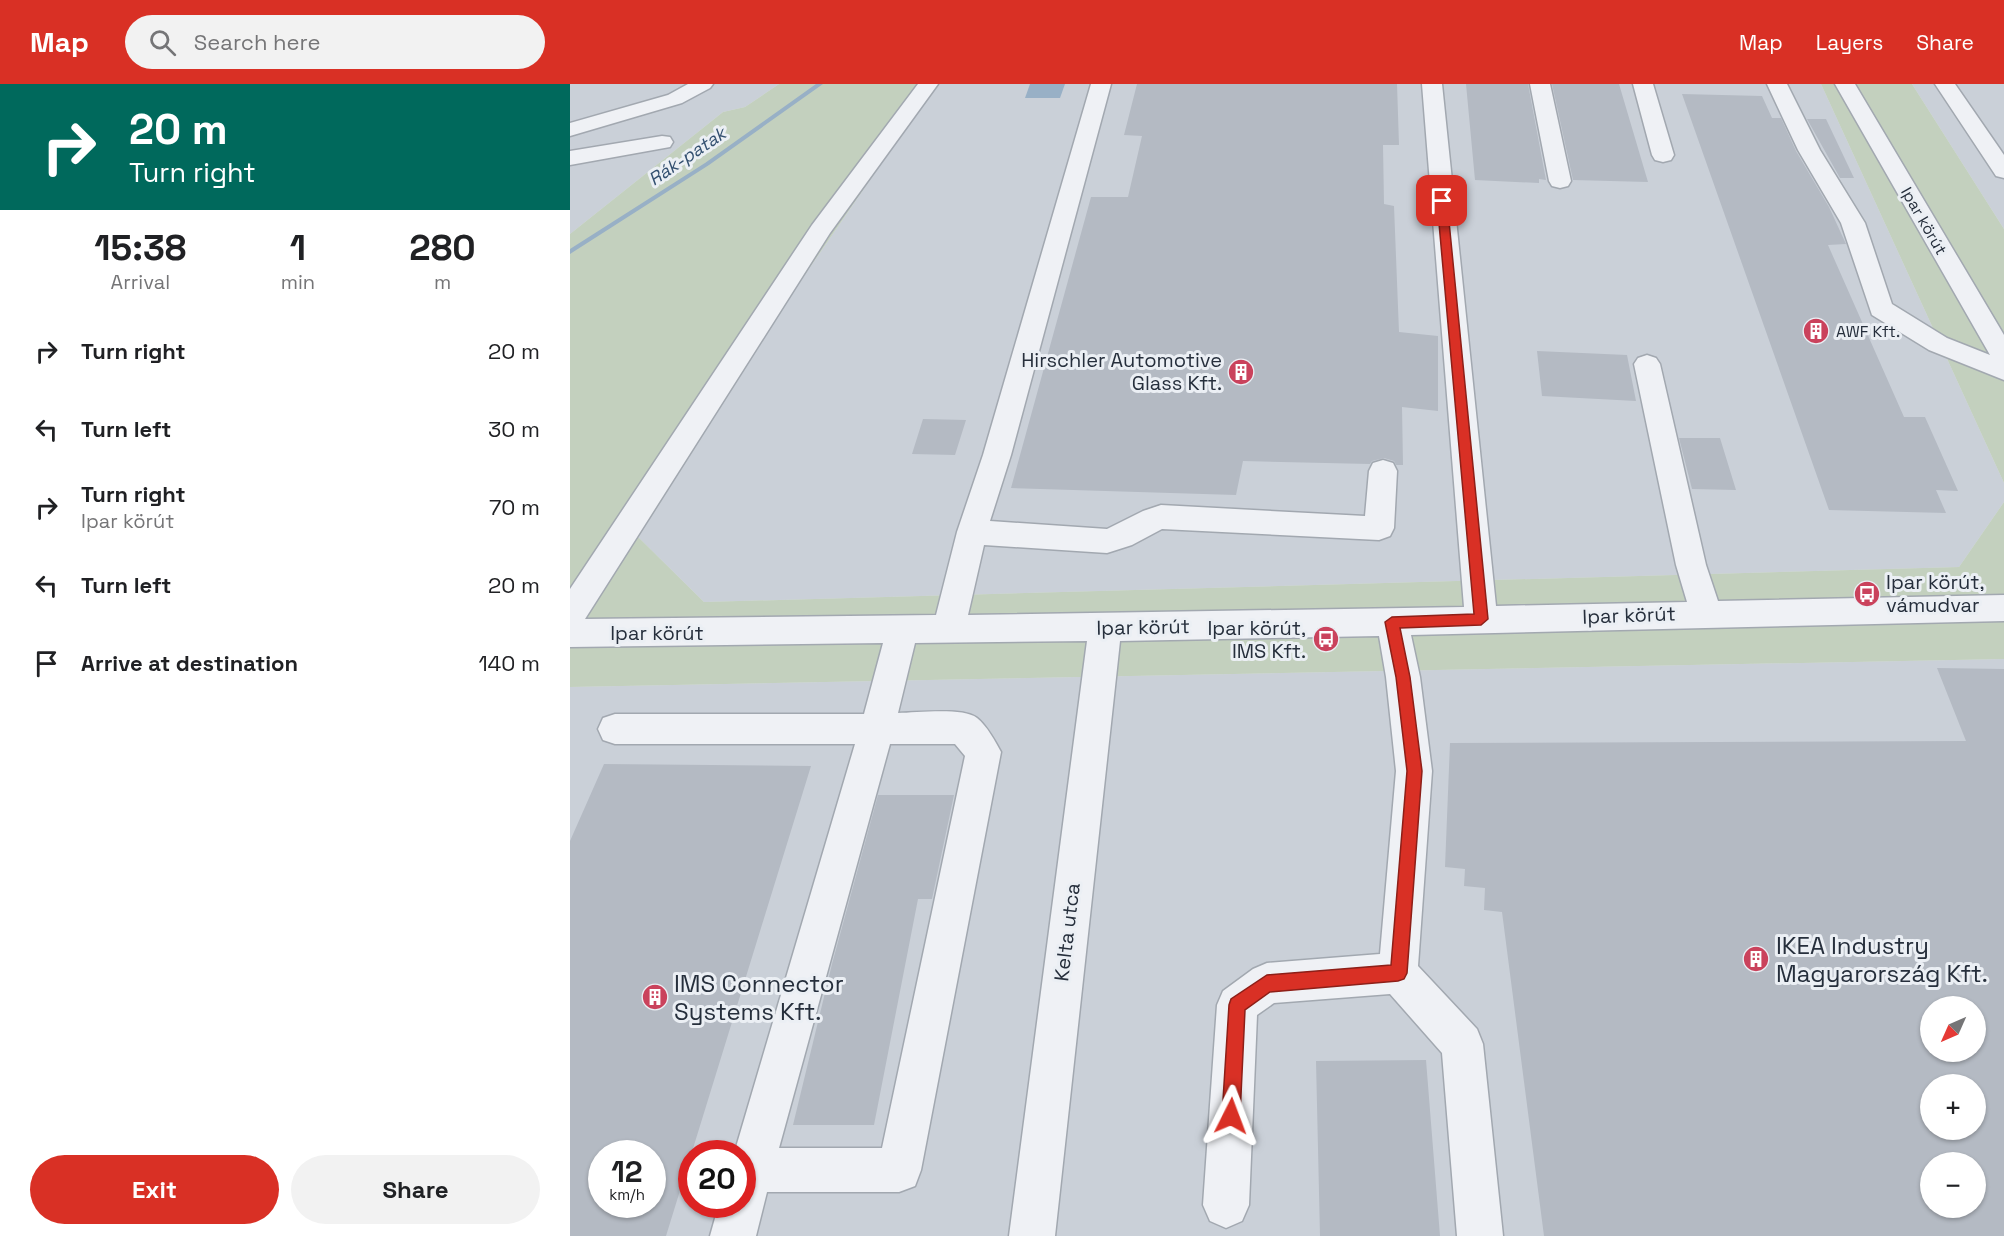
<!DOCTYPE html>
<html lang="en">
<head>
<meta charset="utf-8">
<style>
	:root { --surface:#fff; --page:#f2f2f2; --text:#202124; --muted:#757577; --accent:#d93025 }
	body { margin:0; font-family:"Space Grotesk",sans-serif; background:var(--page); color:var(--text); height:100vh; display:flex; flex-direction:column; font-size:22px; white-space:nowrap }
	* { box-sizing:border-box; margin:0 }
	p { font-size:20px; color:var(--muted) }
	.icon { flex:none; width:33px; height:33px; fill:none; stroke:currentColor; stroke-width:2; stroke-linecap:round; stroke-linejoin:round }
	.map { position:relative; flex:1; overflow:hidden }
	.drawer { display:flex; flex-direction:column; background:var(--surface); width:570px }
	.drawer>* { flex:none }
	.guide { background:#00695c; color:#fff; overflow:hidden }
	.needle { width:39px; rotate:225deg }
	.controls { position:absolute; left:1350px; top:912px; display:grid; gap:12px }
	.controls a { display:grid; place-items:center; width:66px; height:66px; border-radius:50%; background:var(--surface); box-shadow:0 2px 4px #0004; font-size:30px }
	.speed { position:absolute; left:18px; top:1056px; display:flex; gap:12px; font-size:30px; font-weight:700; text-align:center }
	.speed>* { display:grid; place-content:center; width:78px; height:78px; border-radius:50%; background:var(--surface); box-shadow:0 2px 4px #0004; line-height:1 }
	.speed small { font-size:15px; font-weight:400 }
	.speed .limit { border:9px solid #d22; background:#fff; color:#111 }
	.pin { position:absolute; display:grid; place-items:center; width:51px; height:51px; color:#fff; margin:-26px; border-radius:12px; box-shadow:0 3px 9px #0006 }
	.me { position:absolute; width:66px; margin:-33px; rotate:3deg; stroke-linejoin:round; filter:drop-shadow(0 0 4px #0008) }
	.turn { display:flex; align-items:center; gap:21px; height:126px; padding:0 30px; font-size:27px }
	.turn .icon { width:78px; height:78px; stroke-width:2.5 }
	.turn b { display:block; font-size:42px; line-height:51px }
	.eta { display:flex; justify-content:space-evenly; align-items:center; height:102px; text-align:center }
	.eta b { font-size:36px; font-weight:600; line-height:42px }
	.cta { display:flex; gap:12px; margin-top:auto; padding:12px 30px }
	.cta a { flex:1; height:69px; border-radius:36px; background:var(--accent); color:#fff; font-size:24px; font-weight:600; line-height:69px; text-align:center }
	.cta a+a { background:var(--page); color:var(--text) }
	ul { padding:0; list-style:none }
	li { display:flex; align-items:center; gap:18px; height:78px; padding:0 30px }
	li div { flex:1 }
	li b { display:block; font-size:22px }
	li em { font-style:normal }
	header { display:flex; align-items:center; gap:36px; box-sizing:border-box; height:84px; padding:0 30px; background:var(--accent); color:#fff }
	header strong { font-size:28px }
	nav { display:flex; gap:33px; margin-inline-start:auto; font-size:21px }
	.search { width:420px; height:54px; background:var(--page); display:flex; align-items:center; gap:15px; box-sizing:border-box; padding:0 21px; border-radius:33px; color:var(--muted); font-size:22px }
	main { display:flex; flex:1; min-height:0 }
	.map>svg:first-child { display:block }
</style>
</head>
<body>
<header>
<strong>Map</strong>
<div class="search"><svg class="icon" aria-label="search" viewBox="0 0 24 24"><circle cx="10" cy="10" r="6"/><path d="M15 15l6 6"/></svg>Search here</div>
<nav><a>Map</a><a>Layers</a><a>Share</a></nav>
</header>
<main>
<section class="drawer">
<div class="guide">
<div class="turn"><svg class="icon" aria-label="right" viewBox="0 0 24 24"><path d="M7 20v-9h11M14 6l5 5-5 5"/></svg><div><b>20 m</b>Turn right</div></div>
</div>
<div class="eta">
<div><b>15:38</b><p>Arrival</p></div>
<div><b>1</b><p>min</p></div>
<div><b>280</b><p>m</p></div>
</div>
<ul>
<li><svg class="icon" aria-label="right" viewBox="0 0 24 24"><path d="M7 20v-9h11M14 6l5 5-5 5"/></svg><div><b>Turn right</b></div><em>20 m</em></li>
<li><svg class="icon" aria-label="left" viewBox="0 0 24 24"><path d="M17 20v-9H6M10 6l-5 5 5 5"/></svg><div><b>Turn left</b></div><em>30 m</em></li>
<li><svg class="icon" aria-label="right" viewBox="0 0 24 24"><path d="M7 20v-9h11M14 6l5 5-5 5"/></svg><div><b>Turn right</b><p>Ipar körút</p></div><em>70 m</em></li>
<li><svg class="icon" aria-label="left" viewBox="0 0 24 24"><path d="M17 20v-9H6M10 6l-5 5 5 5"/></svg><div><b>Turn left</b></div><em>20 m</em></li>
<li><svg class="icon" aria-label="arrive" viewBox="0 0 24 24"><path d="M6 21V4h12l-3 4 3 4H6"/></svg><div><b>Arrive at destination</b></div><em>140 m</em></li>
</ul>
<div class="cta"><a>Exit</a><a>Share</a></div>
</section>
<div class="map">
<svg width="1434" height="1152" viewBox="0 0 1434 1152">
	<rect width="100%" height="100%" fill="#dce1e6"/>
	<!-- built -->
	<path fill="#cad0d8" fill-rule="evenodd" d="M0 0H209L175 23 153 28 0 150Z
		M366 0H1251L1434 399V418L1389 483 134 518 60 445Z
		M1342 0H1434V145Z
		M1434 575V1152H0V603ZM1360 922H1406V968H1360ZM1360 1000H1406V1046H1360ZM32 1070H82V1120H32ZM122 1070H172V1120H122ZM1360 1078H1406V1124H1360Z"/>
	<!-- green -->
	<path fill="#c3d0be" d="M209 0H366L60 445 134 518 1389 483 1434 418V575L0 603V150L153 28 175 23Z
		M1251 0H1342L1434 145V399Z"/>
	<!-- water -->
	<path fill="#98b0c6" d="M460 0H495L490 14H455Z"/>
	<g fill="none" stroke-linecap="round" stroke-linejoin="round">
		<!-- stream -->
		<path fill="#98b0c6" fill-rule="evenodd" d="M246 0H253L139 81 0 170V165L135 79Z"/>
	</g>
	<!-- building -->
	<path fill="#b4bac3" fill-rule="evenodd" d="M567 0H827L829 61H813L814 120 824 122 829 248 868 252V327L832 323 833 381H826L824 377 814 374 802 377 800 380 673 377 666 411 441 404 521 113H558L572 52 554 51Z
		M896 0H958L976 96 969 95V99L905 96Z
		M982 0H1049L1078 98 1003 96Z
		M1112 10 1192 12 1202 34H1211L1226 67 1259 123 1276 160 1258 161 1334 333H1355L1388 407 1366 406 1376 429 1259 426Z
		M1237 35H1256L1284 94H1270Z
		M967 267 1057 271 1066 317 972 312Z
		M353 335 396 336 385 371 342 370Z
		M1109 354H1150L1166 406 1122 405Z
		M1367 584 1434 585V1152H974L932 828 914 826 915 804 894 802 895 785 875 783 880 659 1396 657ZM1360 922H1406V968H1360ZM1360 1000H1406V1046H1360ZM1360 1078H1406V1124H1360Z
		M34 680 241 682 96 1152H0V757ZM32 1070H82V1120H32Z
		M308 711H384L362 815H348L304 1041H223L262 880Z
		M856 976 870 1152H750L746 977Z"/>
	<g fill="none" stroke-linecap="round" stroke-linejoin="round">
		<!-- minor casing -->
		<g stroke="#a2a8b0" stroke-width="3">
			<path id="minor" d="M118 0H143L140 4 112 19 0 52V39L98 11Z
				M348 0H368L260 149 15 535 366 531 387 448 413 371 521 0H541L441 371 420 437 537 445 573 427 591 421 795 432 799 387 803 379 813 376 823 379 827 387 824 444 820 452 809 456 592 445 562 461 537 469 414 461 398 531 894 523 852 0H872L926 522 1117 518 1106 481 1064 280 1068 274 1077 271 1086 274 1090 280 1136 481 1148 517 1434 511V537L841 551 850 593 862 687 848 882 907 945 913 960 933 1152H887L872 969 820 910 704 919 687 931 679 1121 672 1137 656 1144 640 1137 633 1121 647 921 653 907 683 885 697 879 810 870 826 687 816 593 809 552 550 557 485 1152H439L517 557 345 559 328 629C346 629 393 623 407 634 417 642 425 657 431 668L351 1086 345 1102 329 1108H197L186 1152H140L149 1120H172V1070H164L285 660H45L33 656 28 645 33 634 45 630H294L313 559 0 563V505L242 141ZM320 660H385L395 672 312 1064H209Z
				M960 0H980L1001 97 998 102 990 104 982 102 979 97Z
				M1063 0H1083L1104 71 1101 76 1093 78 1085 76 1082 71Z
				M1197 0H1217L1250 66 1295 139 1322 220 1377 254 1420 271 1265 0H1285L1434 251V296L1359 266 1302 231 1271 139 1228 66Z
				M1365 0H1385L1434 71V94L1426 92Z
				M92 52 100 53 103 58 100 63 0 81V67Z"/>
		</g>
		<!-- minor -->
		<use href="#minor" fill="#eff1f5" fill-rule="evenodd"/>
	</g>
	<!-- route -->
	<path fill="#d93025" stroke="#8d1f18" stroke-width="1.5" d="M872 114 877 117 918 535 911 541 830 544 840 593 852 687 837 889 834 895 828 897 700 908 675 926 670 1032 667 1039 661 1041 655 1039 652 1032 659 921 661 915 697 891 821 881 837 687 826 593 815 538 822 533 904 530 867 117Z"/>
	<!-- icons -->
	<defs>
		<g id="building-disc" transform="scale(1.35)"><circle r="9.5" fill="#ca425c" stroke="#ebeff4"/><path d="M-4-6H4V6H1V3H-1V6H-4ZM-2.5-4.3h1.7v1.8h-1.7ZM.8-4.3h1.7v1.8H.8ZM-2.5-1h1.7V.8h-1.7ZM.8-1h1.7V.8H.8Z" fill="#fff"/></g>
		<g id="bus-disc" transform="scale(1.35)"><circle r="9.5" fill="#ca425c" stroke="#ebeff4"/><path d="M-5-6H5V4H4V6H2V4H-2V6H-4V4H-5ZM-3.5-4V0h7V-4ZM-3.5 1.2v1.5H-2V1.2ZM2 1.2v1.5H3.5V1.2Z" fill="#fff"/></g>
	</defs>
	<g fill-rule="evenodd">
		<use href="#building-disc" x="1246" y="247"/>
		<use href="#building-disc" x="671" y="288"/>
		<use href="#bus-disc" x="1297" y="510"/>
		<use href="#bus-disc" x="756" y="555"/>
		<use href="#building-disc" x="1186" y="875"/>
		<use href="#building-disc" x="85" y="913"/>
	</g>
	<g text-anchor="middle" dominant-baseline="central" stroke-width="6" stroke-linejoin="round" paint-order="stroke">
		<!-- far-street labels -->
		<g font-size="16" fill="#262f3c" stroke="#ebeff4">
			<text transform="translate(1354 137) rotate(60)">Ipar körút</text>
		</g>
		<!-- far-poi labels -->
		<g font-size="16" fill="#262f3c" stroke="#ebeff4" text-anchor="start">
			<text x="1266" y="247">AWF Kft.</text>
		</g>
		<!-- far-water labels -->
		<g font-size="18" font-style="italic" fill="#324f6f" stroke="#ebeff4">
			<text transform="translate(117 72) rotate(-34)">Rák-patak</text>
		</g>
		<!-- poi labels -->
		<g font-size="20" fill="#262f3c" stroke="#ebeff4" text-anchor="end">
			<text x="652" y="276">Hirschler Automotive<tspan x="652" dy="23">Glass Kft.</tspan></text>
			<text x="1316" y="498" text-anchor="start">Ipar körút,<tspan x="1316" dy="23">vámudvar</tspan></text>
			<text x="736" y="544">Ipar körút,<tspan x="736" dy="23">IMS Kft.</tspan></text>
		</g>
		<!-- street labels -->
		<g font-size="20" fill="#262f3c" stroke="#ebeff4">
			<text transform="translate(1059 531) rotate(-2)">Ipar körút</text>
			<text transform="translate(573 543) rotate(-1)">Ipar körút</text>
			<text x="87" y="549">Ipar körút</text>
			<text transform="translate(497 848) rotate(-83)">Kelta utca</text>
		</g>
		<!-- near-poi labels -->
		<g font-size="24" fill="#262f3c" stroke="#ebeff4" text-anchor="start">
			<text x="1206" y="861">IKEA Industry<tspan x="1206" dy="28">Magyarország Kft.</tspan></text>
			<text x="104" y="899">IMS Connector<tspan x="104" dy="28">Systems Kft.</tspan></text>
		</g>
	</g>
</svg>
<div class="controls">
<a><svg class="needle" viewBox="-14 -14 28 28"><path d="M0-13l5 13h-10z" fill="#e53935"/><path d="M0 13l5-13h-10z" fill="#757577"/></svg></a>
<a>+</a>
<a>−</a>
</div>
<div class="speed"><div>12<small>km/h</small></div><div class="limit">20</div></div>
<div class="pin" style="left:872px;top:117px;background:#d93025"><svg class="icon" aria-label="arrive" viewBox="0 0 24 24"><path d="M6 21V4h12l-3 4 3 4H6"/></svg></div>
<svg class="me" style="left:661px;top:1032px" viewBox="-20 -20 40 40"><path d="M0-17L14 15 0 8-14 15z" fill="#d93025" stroke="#fff" stroke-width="4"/></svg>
</div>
</main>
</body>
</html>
